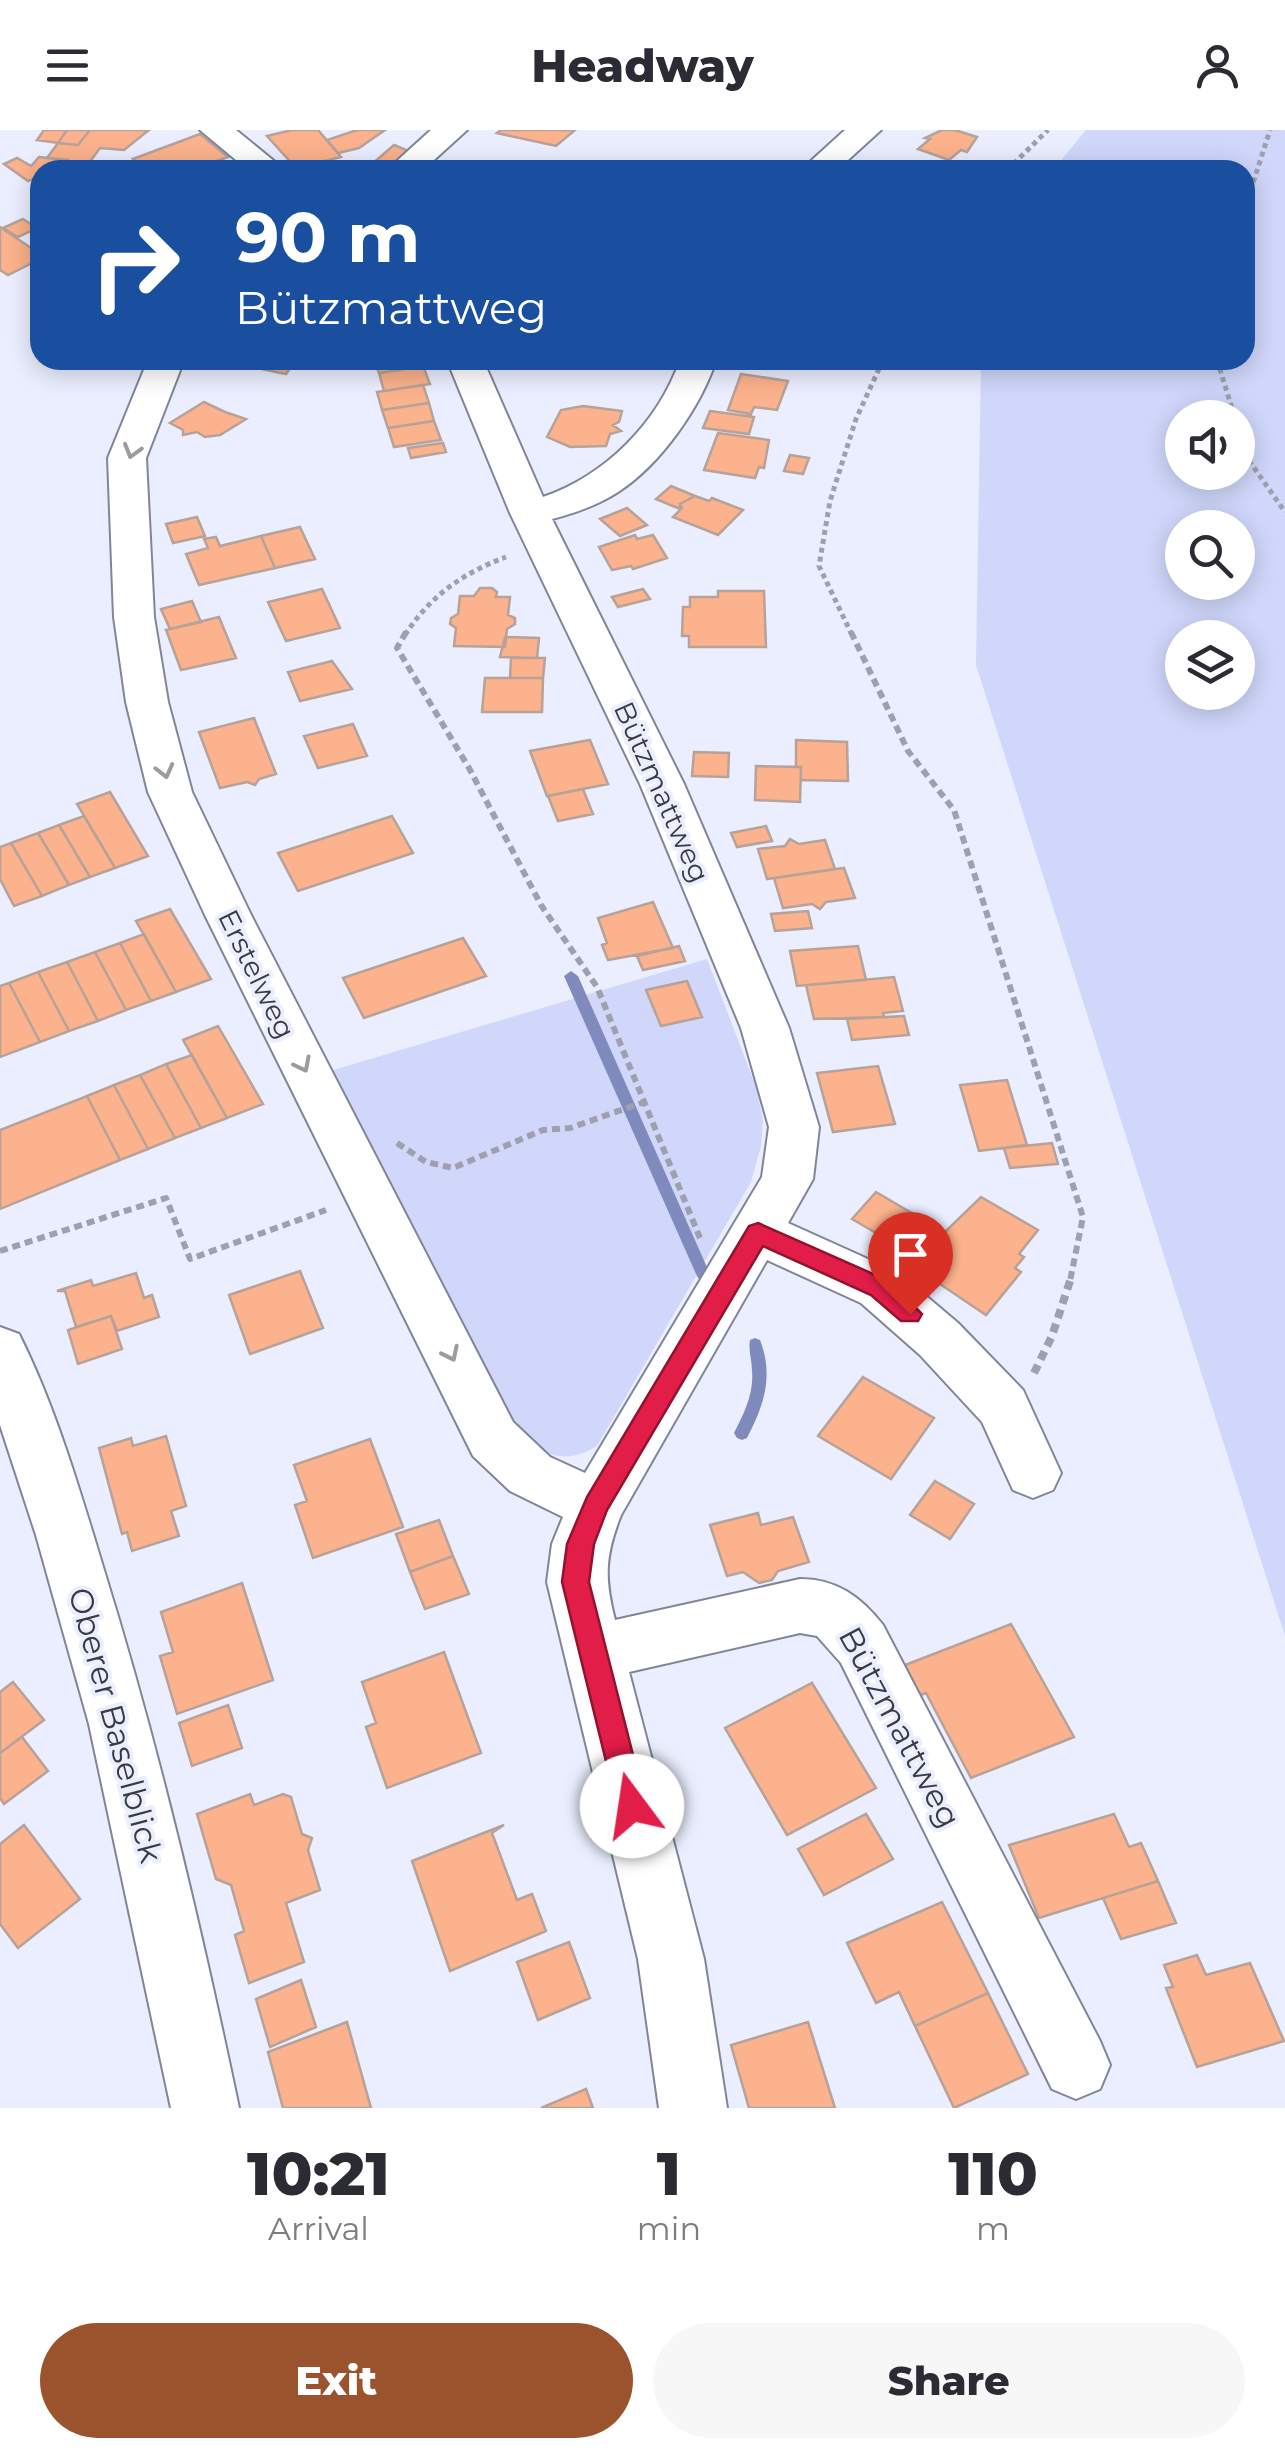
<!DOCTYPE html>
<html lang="en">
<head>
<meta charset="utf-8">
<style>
	:root { --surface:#fff; --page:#f7f7f7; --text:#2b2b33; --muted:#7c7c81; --accent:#9a532c }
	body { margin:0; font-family:Montserrat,sans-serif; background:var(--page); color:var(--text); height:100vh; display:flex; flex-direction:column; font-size:38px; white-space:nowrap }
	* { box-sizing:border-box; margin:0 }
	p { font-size:32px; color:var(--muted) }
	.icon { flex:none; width:55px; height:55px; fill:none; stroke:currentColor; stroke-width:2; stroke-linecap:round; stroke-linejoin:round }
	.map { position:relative; height:1978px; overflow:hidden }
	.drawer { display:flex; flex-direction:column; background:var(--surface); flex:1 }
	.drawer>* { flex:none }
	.banner { position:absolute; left:30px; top:30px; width:1225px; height:210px; border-radius:30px; box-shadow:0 5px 25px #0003; background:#1a4fa0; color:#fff; overflow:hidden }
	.buttons { position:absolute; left:1165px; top:270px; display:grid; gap:20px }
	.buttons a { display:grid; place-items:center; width:90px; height:90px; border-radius:50%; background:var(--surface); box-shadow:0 5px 25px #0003; font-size:50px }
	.pin { position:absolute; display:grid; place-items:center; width:85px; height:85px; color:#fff; margin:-102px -42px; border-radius:50% 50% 50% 0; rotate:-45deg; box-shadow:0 0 10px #0007 }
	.pin .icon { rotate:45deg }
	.me { position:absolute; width:110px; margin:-55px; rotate:346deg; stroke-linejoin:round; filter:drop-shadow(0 0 8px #0008) }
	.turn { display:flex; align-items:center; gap:35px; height:210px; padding:0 40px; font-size:45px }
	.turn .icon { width:130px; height:130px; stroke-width:2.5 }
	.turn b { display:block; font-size:70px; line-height:85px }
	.eta { display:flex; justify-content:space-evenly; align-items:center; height:170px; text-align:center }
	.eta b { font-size:60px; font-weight:800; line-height:70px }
	.button { display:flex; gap:20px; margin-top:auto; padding:20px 40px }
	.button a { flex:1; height:115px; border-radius:60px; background:var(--accent); color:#fff; font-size:40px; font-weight:800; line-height:115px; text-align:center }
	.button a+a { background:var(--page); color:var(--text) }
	header { display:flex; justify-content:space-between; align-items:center; height:130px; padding:0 40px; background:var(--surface); font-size:45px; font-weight:800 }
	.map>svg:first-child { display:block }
</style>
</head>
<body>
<header><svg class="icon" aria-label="menu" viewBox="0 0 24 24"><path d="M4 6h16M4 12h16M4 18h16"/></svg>Headway<svg class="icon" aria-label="person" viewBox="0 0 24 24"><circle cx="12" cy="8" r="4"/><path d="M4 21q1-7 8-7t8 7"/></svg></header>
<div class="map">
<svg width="1285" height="1978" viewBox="0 0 1285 1978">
	<rect width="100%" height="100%" fill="#ebeefe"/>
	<!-- green -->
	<path fill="#d0d7fb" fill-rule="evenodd" d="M1086 0H1285V1506L976 535 981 230H1245V40H1053ZM1182 288H1238V342H1182ZM1182 398H1238V452H1182ZM1182 508H1238V562H1182Z
		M707 829 756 957 763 990 761 1016 751 1052 597 1316C563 1338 535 1323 513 1293L330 941Z"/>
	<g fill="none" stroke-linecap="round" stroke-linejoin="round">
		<!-- stream -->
		<path fill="#818abd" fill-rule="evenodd" d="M571 841 578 846 710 1144 708 1148 703 1150 698 1148 696 1144 564 846Z
			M755 1208 760 1210C774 1246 764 1275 747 1308L742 1310 737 1308 734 1303C744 1283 754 1264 752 1241 752 1230 748 1220 750 1210Z"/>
	</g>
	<!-- building -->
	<path fill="#fcb28c" stroke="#b6a299" stroke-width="2.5" d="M44 0H67L58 13 37 10Z
		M67 0H90L78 15 58 13Z
		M90 0H149L124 20 100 18 89 33 74 40 59 39 67 30 47 28 58 13 78 15Z
		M318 0 341 27 296 38 267 6 292 0Z
		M357 0H385L359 18 338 23 327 10Z
		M501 0H575L556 16 497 3Z
		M942 0H955L977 7 967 22 961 20 949 30 918 19 930 9 925 8Z
		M200 4 228 27 192 40H147L133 29Z
		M394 15 411 22 392 40H365Z
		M39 27 67 30 57 40H40V47L28 51 4 34 17 28 31 36Z
		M334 29 349 40 296 38Z
		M23 89 37 98 18 107 3 98Z
		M0 97 34 120 40 119V129L8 145 0 140Z
		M263 230H296L286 244 256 238Z
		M374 230H421L423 236 379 243Z
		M423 236 430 254 384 261 379 243Z
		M741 244 788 251 777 280 754 277 751 284 728 280Z
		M423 255 429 273 382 280 377 262Z
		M204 272 225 282 246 289 220 305 205 307 197 302 183 305V300L170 293Z
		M429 273 434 291 388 298 382 280Z
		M583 276 622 281 619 292 613 295 621 301 610 304 606 316 570 317 547 307 561 280Z
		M710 281 754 287 749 304 703 298Z
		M434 291 441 310 394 317 388 298Z
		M718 303 769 310 764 338 759 337 755 348 704 340Z
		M443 313 446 322 411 328 408 318Z
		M790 325 809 328 803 344 784 341Z
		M671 356 695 366 680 374V379L656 369Z
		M695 366 709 371 712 368 743 380 718 405 673 387 682 378 680 374Z
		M627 378 647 395 620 406 600 389Z
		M197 387 205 406 173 413 166 394Z
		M300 397 315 429 275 438 261 406Z
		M635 405 637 409 653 405 667 428 633 439 631 436 612 440 599 417Z
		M261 406 275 438 199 455 186 424 208 418 204 409 216 407 220 416Z
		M480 458H492L497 462 496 467H510L508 485 515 488V494L507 499 505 517 454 516 456 498 450 494 451 488 458 484 460 466H474Z
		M322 459 340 498 286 511 268 472Z
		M643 459 650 469 618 477 612 467Z
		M718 461H764L766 517H689V506H682L683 477H690V467H718Z
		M192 471 201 492 170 499 161 479Z
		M219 487 236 528 181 540 166 500Z
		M505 507 539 508 537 528 500 527Z
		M511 528H545L543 548H510Z
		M332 531 352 559 300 571 288 542Z
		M485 548H543L542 582H482Z
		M254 588 276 644 259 649 255 655 247 652 220 658 199 602Z
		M353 594 367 626 318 638 304 606Z
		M590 610 608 654 547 666 530 621Z
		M796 610 847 612 848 651 801 650V637H796Z
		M694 622 729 623 728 647 692 646Z
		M756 636 801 637 800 672 755 670Z
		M583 659 593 684 558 691 548 666Z
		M110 662 148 726 115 738 77 674Z
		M84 686 115 738 90 747 59 695Z
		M392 686 413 723 298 761 278 723Z
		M59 695 90 747 69 755 38 703Z
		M766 696 772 711 737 717 731 703Z
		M38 703 69 755 42 766 11 713Z
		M790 709 799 714 825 710 835 739 767 749 758 719 785 716Z
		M11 713 42 766 14 776 0 749V717Z
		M844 738 855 768 826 772 820 779 812 774 783 778 774 748Z
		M653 772 673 818 608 830 602 815 607 813 598 788Z
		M170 779 211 849 176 862 136 791Z
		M808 781 812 798 775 801 771 784Z
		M144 804 176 862 151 871 120 813Z
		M463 808 486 846 364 888 343 848Z
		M120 813 151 871 126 880 95 822Z
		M679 816 685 831 643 840 637 826Z
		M858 816 866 850 797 856 790 821Z
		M95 822 126 880 98 891 67 832Z
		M67 832 98 891 69 901 38 842Z
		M38 842 69 901 40 912 9 853Z
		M894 847 903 881 883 883 884 887 814 889 806 855Z
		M687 851 702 887 661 896 646 860Z
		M9 853 40 912 0 927V856Z
		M904 886 909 905 852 910 847 889Z
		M218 896 263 974 227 988 183 910Z
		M192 925 227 988 201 998 166 934Z
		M166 934 201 998 175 1008 140 945Z
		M878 936 895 994 833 1002 817 943Z
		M140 945 175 1008 148 1019 114 955Z
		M1007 950 1027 1015 979 1021 960 955Z
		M114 955 148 1019 120 1030 87 966Z
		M87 966 120 1030 0 1079V1000Z
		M1052 1013 1058 1034 1010 1038 1004 1018Z
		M876 1062 939 1099 915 1126 852 1089Z
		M981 1067 1038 1100 1019 1124 1024 1127 1015 1138 1021 1142 986 1185 937 1152 935 1156 905 1138 939 1099 945 1102Z
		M300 1141 323 1198 250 1224 229 1165Z
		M136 1143 144 1168 152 1165 159 1187 117 1201 111 1186 76 1197 65 1161H57L91 1150 93 1156Z
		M111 1186 122 1219 78 1234 68 1200Z
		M863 1247 934 1288 891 1349 818 1306Z
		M166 1306 186 1376 171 1381 179 1406 132 1421 127 1402 122 1404 99 1318 131 1308 133 1316Z
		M370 1309 403 1397 313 1428 295 1375 307 1371 294 1335Z
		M935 1351 974 1374 950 1409 910 1385Z
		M758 1383 761 1395 793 1387 809 1432 778 1441 772 1450 759 1453 743 1442 727 1446 710 1395Z
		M439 1390 453 1426 410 1442 396 1404Z
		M453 1426 469 1464 425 1479 410 1442Z
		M242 1453 273 1550 177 1584 160 1526 173 1522 161 1482Z
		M1011 1494 1074 1607 971 1648 926 1563 915 1567 900 1537Z
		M444 1522 481 1623 387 1658 366 1597 376 1593 362 1552Z
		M13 1552 44 1590 0 1623V1562Z
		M812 1553 876 1658 787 1705 725 1598Z
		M228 1575 242 1618 192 1636 179 1593Z
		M22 1607 48 1641 4 1674 0 1668V1623Z
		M250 1664 254 1675 283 1664 291 1667 302 1704 312 1708 308 1720 320 1760 286 1773 304 1832 249 1853 235 1805 244 1801 231 1755 216 1749 197 1684Z
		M866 1684 893 1729 824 1765 798 1719Z
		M1114 1684 1129 1717 1141 1713 1158 1751 1039 1788 1009 1715Z
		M24 1695 80 1769 18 1818 0 1794V1714Z
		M504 1695 492 1703 517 1770 532 1764 546 1801 450 1841 412 1731Z
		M1158 1751 1176 1793 1121 1809 1103 1768Z
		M942 1772 988 1863 915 1896 899 1862 876 1873 847 1813Z
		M569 1812 590 1868 538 1890 517 1832Z
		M1197 1825 1206 1845 1250 1833 1284 1911 1197 1937 1166 1858 1173 1857 1164 1835Z
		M301 1850 316 1897 270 1917 256 1869Z
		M988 1863 1028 1944 954 1978 915 1896Z
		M347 1892 371 1978H283L268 1922Z
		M808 1892 835 1978H749L731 1915Z
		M586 1959 593 1978H541Z"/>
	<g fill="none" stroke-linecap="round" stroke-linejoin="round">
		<!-- minor casing -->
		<g stroke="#818597" stroke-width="4">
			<path id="minor" d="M200 0H236L285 40H248Z
				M431 0H467L423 40H387Z
				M845 0H881L837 40H801Z
				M148 230H184L146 328 154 487 168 572 192 662 251 785 513 1292 550 1327 585 1343 762 1047 769 997 741 898 640 654 510 383 447 230H483L543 367C605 346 658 293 680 230H716C701 277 660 335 618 362 598 375 575 383 552 389L684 654 789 898 819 997 813 1049 788 1093 899 1143 958 1193 1023 1260 1061 1343 1053 1360 1033 1368 1013 1360 982 1292 920 1225 861 1173 767 1130 621 1385C605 1426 604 1447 615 1490L800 1449C837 1449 861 1467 883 1495L1100 1911 1110 1935 1100 1959 1076 1969 1052 1959 841 1533 817 1506 800 1503 629 1542 704 1829 727 1978H659L638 1829 547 1452 552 1414 563 1387 510 1361 473 1326 205 785 148 662 126 572 114 487 108 328Z
				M0 1197 19 1204C56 1278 80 1361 104 1440 159 1617 201 1797 239 1978H171L89 1594 36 1405 0 1295Z"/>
		</g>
		<!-- path-far2 -->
		<path stroke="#9ea0ad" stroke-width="5" stroke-dasharray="5 4" stroke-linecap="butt" d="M1007 40 1048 0
			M1245 78 1270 0
			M1217 230 1235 288
			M1238 296 1248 329 1285 382
			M405 505C430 466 463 443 506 427
			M852 505 819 436 830 371 856 289 883 230"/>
		<!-- path-far1 -->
		<path stroke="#9ea0ad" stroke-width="6" stroke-dasharray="8 5" stroke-linecap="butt" d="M406 502 397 518 469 638 541 775 597 857 700 1108
			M851 502 908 621 954 680 1083 1087 1070 1151
			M397 1013 426 1032 453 1038 543 1000 570 998 644 972
			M0 1121 166 1068 190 1129 326 1080"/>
		<!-- path -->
		<path stroke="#9ea0ad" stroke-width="8" stroke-dasharray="9 6" stroke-linecap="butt" d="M1034 1243 1052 1206 1071 1148"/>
		<!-- minor -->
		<use href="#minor" fill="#fff" fill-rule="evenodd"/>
	</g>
	<!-- one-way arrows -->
	<defs><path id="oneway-chevron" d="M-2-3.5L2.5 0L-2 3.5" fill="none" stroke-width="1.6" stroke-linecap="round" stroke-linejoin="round" transform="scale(2.5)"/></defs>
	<g stroke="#9c9ca0">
		<use href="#oneway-chevron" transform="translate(132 321) rotate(106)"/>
		<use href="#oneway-chevron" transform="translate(165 641) rotate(76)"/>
		<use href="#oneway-chevron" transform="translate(303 935) rotate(63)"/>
		<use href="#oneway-chevron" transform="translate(451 1224) rotate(64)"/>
	</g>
	<!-- route -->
	<path fill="#e11d48" stroke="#92132f" stroke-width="2.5" d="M758 1093 889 1151 922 1184 918 1191H901L871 1165 763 1116 607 1380 594 1414 589 1452 646 1676 642 1686 632 1690 621 1686 617 1676 562 1452 567 1414 587 1367 749 1096Z"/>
	<g text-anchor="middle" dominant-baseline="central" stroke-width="8" stroke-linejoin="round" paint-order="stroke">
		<!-- street labels -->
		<g font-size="28" fill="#393a42" stroke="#ebeefe">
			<text transform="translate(662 662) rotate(66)">Bützmattweg</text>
			<text transform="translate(257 844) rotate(64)">Erstelweg</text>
		</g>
		<!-- near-street labels -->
		<g font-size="32" fill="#393a42" stroke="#ebeefe">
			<text transform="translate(116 1595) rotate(75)">Oberer Baselblick</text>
			<text transform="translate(900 1597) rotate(62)">Bützmattweg</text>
		</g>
	</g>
</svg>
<div class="buttons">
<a><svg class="icon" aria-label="sound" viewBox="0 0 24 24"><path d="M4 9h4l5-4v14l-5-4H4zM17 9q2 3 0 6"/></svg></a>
<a><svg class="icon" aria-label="search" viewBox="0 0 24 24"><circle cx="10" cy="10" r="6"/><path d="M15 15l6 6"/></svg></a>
<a><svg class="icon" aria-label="layers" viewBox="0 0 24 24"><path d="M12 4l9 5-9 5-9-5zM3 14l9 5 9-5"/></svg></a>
</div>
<div class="pin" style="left:910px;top:1184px;background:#d93025"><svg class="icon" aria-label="arrive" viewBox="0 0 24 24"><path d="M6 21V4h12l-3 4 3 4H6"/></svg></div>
<svg class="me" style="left:632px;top:1676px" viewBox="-20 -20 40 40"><circle r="19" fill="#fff"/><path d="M0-13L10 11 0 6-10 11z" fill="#e11d48"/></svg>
<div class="banner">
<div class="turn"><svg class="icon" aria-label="right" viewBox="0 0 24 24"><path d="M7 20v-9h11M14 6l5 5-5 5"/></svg><div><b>90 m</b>Bützmattweg</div></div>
</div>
</div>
<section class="drawer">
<div class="eta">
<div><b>10:21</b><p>Arrival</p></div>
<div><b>1</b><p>min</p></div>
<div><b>110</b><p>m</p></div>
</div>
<div class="button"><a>Exit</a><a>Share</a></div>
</section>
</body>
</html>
